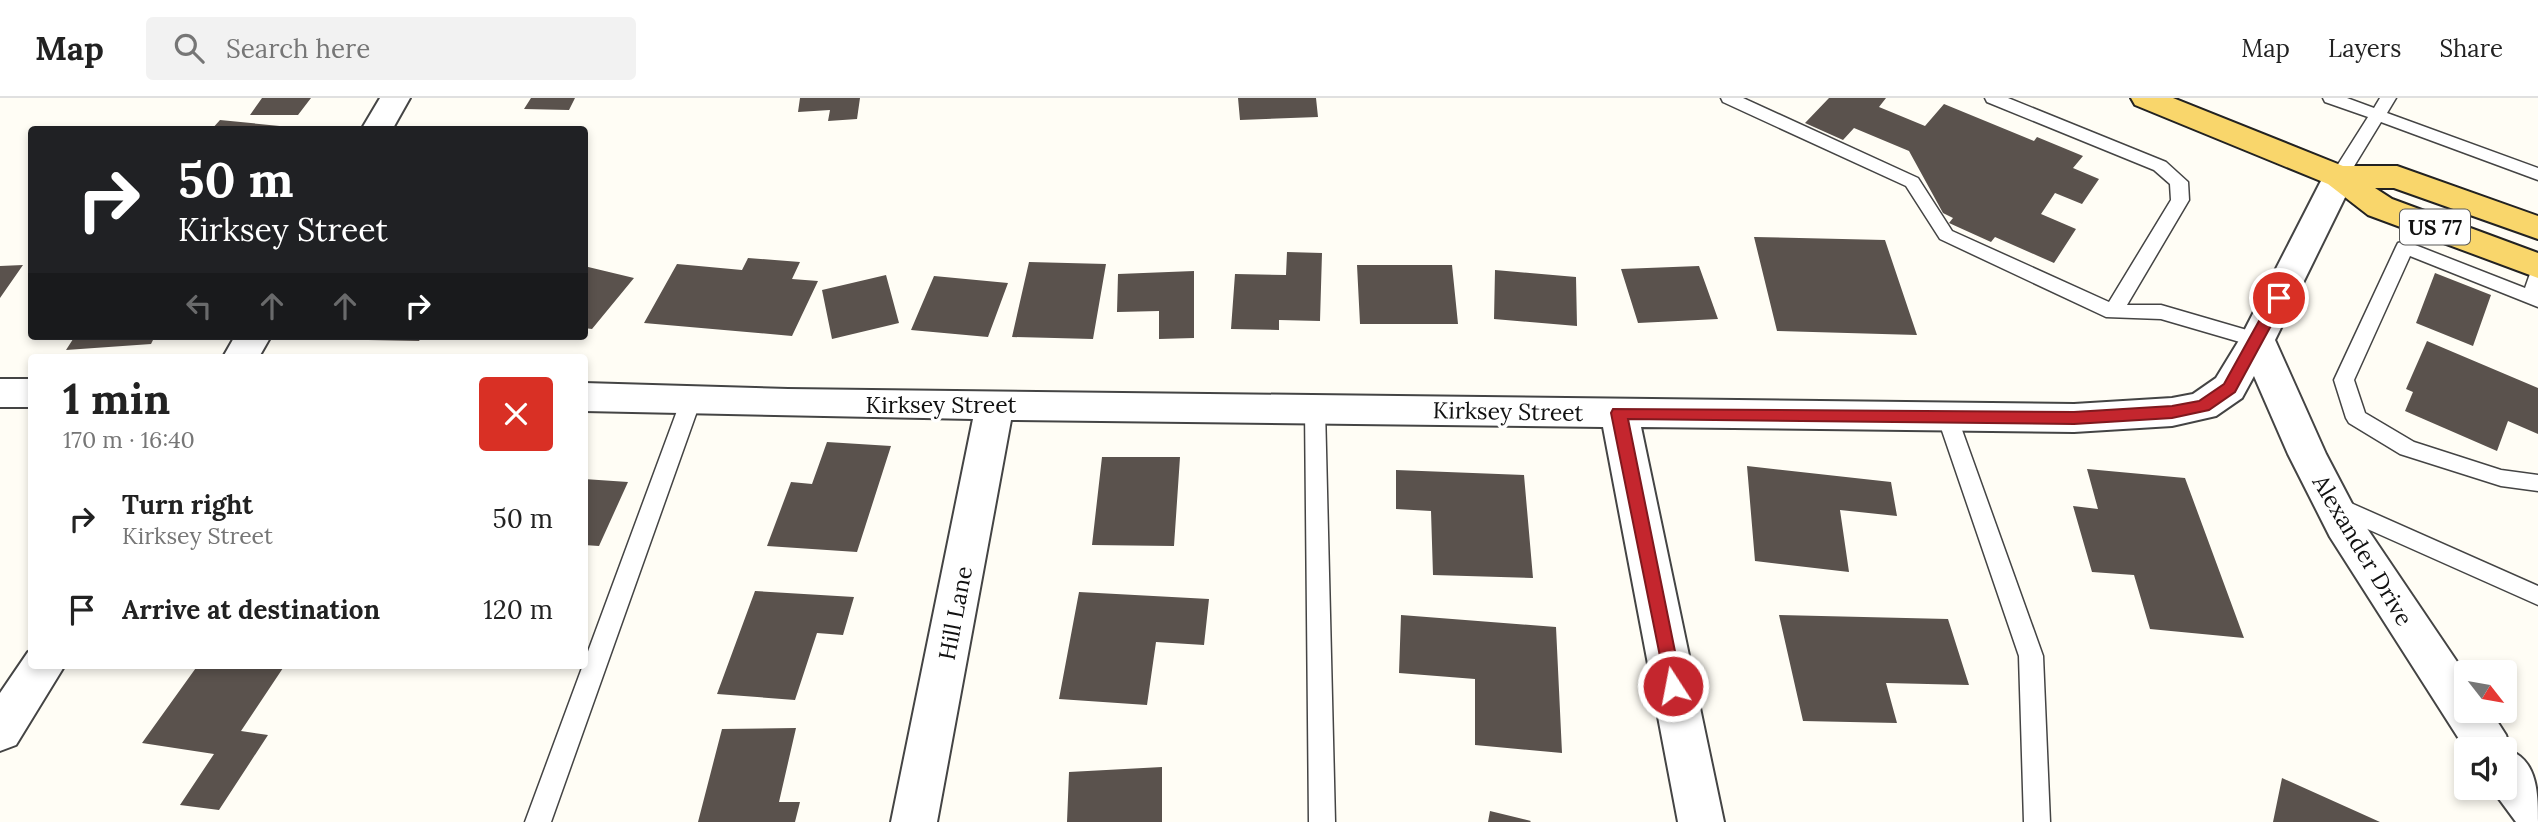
<!DOCTYPE html>
<html lang="en">
<head>
<meta charset="utf-8">
<style>
	:root { --surface:#fff; --page:#f2f2f2; --text:#222; --muted:#767676; --line:#e0e0e0 }
	body { margin:0; font-family:Lora,serif; background:var(--page); color:var(--text); height:100vh; display:flex; flex-direction:column; font-size:26px; white-space:nowrap }
	* { box-sizing:border-box; margin:0 }
	p { font-size:23px; color:var(--muted) }
	.icon { flex:none; width:38px; height:38px; fill:none; stroke:currentColor; stroke-width:2; stroke-linecap:round; stroke-linejoin:round }
	.map { position:relative; flex:1; overflow:hidden }
	.details { position:absolute; left:28px; top:256px; width:560px; height:315px; display:flex; flex-direction:column; background:var(--surface); border-radius:7px; box-shadow:0 4px 10px #0003 }
	.details>* { flex:none }
	.top-card { position:absolute; left:28px; top:28px; width:560px; height:214px; border-radius:7px; box-shadow:0 4px 10px #0003; background:#202124; color:#fff; overflow:hidden }
	.needle { width:46px; rotate:121deg }
	.controls { position:absolute; left:2454px; top:562px; display:grid; gap:14px }
	.controls a { display:grid; place-items:center; width:63px; height:63px; border-radius:7px; background:var(--surface); box-shadow:0 4px 10px #0003; font-size:35px }
	.pin { position:absolute; display:grid; place-items:center; width:60px; height:60px; color:#fff; margin:-30px; border:4px solid #fff; border-radius:50%; box-shadow:0 2px 7px #0007 }
	.me { position:absolute; width:77px; margin:-38px; rotate:349deg; stroke-linejoin:round; filter:drop-shadow(0 0 5px #0008) }
	.turn { display:flex; align-items:center; gap:24px; height:147px; padding:0 35px; font-size:32px }
	.turn .icon { width:91px; height:91px; stroke-width:2.5 }
	.turn b { display:block; font-size:49px; line-height:60px }
	.lanes { display:flex; align-items:center; height:66px; padding:0 35px; background:#0003; justify-content:center; gap:35px; direction:ltr }
	.lanes .off { opacity:.35 }
	.round { display:grid; place-items:center; flex:none; width:74px; height:74px; border-radius:7px; background:var(--page) }
	.headline { display:flex; align-items:center; justify-content:space-between; height:119px; padding:0 35px }
	h1 { font-size:42px; font-weight:700; line-height:52px }
	ul { padding:0; list-style:none }
	li { display:flex; align-items:center; gap:21px; height:91px; padding:0 35px }
	li div { flex:1 }
	li b { display:block; font-size:26px }
	li em { font-style:normal }
	header { display:flex; align-items:center; gap:42px; box-sizing:border-box; height:98px; padding:0 35px; background:var(--surface); border-bottom:2px solid var(--line) }
	header strong { font-size:33px }
	nav { display:flex; gap:38px; margin-inline-start:auto; font-size:24px }
	.search { width:490px; height:63px; background:var(--page); display:flex; align-items:center; gap:18px; box-sizing:border-box; padding:0 24px; border-radius:7px; color:var(--muted); font-size:26px }
	.map>svg:first-child { display:block }
</style>
</head>
<body>
<header>
<strong>Map</strong>
<div class="search"><svg class="icon" aria-label="search" viewBox="0 0 24 24"><circle cx="10" cy="10" r="6"/><path d="M15 15l6 6"/></svg>Search here</div>
<nav><a>Map</a><a>Layers</a><a>Share</a></nav>
</header>
<div class="map">
<svg width="2538" height="724" viewBox="0 0 2538 724">
	<rect width="100%" height="100%" fill="#fffdf5"/>
	<!-- building -->
	<path fill="#5a524d" d="M262 0H311L298 17H250Z
		M531 0H575L569 12 524 11Z
		M800 0H860L857 21 828 23 830 12 798 14Z
		M1238 0H1316L1318 19 1240 22Z
		M1829 0H1886L1879 9 1925 28 1944 6 2034 43 2037 39 2083 58 2073 70 2099 81 2082 106 2055 95 2041 116 2076 131 2054 165 1995 139 1991 144 1949 125 1953 120 1943 115 1909 53 1854 30 1843 42 1805 25Z
		M220 22 300 30V32H211Z
		M1754 139 1885 142 1917 237 1777 233Z
		M1287 154 1322 155 1320 223 1279 222V232L1231 231 1235 176 1286 177Z
		M748 160 800 164 792 181 818 183 792 238 644 225 677 166 742 172Z
		M1029 164 1106 166 1093 241 1012 239Z
		M23 167 0 200V168Z
		M1357 167H1452L1458 226H1360Z
		M584 168 634 180 592 231 584 230Z
		M1699 168 1718 221 1638 225 1621 171Z
		M1495 172 1576 179 1577 228 1494 221Z
		M1194 173V240L1159 241V213L1117 214 1118 176Z
		M2435 175 2491 197 2473 248 2416 225Z
		M886 177 899 225 832 241 822 192Z
		M934 178 1008 185 988 239 911 232Z
		M75 238H155L151 246 66 252Z
		M370 238H422L419 243 368 242Z
		M2427 243 2538 290V336L2508 323 2497 353 2405 313 2413 294 2406 291Z
		M827 344 891 348 857 454 767 448 791 384 812 386Z
		M1102 359H1180L1174 448 1092 447Z
		M1747 368 1891 384 1897 418 1840 412 1849 474 1755 463Z
		M2087 371 2185 380 2244 540 2150 531 2134 477 2092 474 2073 408 2098 411Z
		M1396 372 1524 377 1533 480 1433 477 1431 413 1396 411Z
		M584 381 628 384 599 448 584 447Z
		M755 493 854 499 843 537 817 535 795 602 717 596Z
		M1079 494 1209 501 1204 547 1156 544 1147 607 1059 601Z
		M1401 517 1556 529 1562 655 1475 647V581L1399 575Z
		M1779 517 1948 521 1969 587 1886 585 1897 625 1803 623Z
		M198 567H285L241 633 268 637 219 712 180 707 214 656 142 645Z
		M796 630 779 704H800L795 724H698L722 631Z
		M1162 669V724H1067L1069 674Z
		M2282 680 2380 724H2273Z
		M1490 713 1531 723 1530 724H1488Z"/>
	<g fill="none" stroke-linecap="round" stroke-linejoin="round">
		<!-- service casing -->
		<g stroke="#444" stroke-width="3">
			<path id="service" d="M1721 0H1743L1918 80 1952 133 2109 204 2171 102 2170 86 2154 72 1987 4 1985 0H2008L2166 64 2188 84 2189 102 2127 207H2161L2264 237 2267 242 2264 247 2257 249 2161 221 2106 219 1940 141 1906 88 1723 4Z
				M2323 0H2347L2374 10 2380 0H2396L2387 15 2538 70V82L2381 24 2345 83H2333L2330 79 2368 19 2325 4Z
				M2405 143 2525 190 2531 173 2538 171V209L2410 158 2354 282 2365 315 2414 344 2501 372 2538 377V393L2501 388 2400 356 2349 325 2346 320 2334 282 2396 149 2398 145Z
				M691 294 698 297 701 302 551 724H525L681 302 684 297Z
				M1315 302 1322 305 1325 310 1335 724H1309L1305 310 1308 305Z
				M1947 310 1954 313 1957 318 2043 558 2050 724H2024L2019 558 1937 318 1940 313Z
				M2335 398 2538 488V507L2327 413 2324 407 2327 401Z"/>
		</g>
		<!-- minor casing -->
		<g stroke="#444" stroke-width="4">
			<path id="minor" d="M380 0H410L392 32H361Z
				M2339 68 2350 72 2355 79 2275 242 2326 356 2358 417 2466 577V612H2490L2506 637 2511 653C2538 664 2538 698 2538 724H2516L2491 690H2504V651L2466 652 2330 439 2288 356 2254 278 2242 300 2216 318 2172 328 2074 334 1641 329 1724 724H1678L1603 329 1011 322 937 724H891L973 321 584 313V285L788 291 2074 306 2172 300 2193 296 2216 280 2241 239 2323 79 2328 72Z
				M235 238H271L259 259H223Z
				M0 281H32V309H0Z
				M32 552V567H65L16 647 0 653V595L28 554Z"/>
		</g>
		<!-- primary casing -->
		<g stroke="#222" stroke-width="4">
			<path id="primary" d="M2131 0H2173L2343 68H2397L2538 118V141L2394 90H2375L2392 101 2538 155V180L2368 117 2328 86 2135 7Z"/>
		</g>
		<!-- service -->
		<use href="#service" fill="#fff" fill-rule="evenodd"/>
		<!-- minor -->
		<use href="#minor" fill="#fff" fill-rule="evenodd"/>
		<!-- primary -->
		<use href="#primary" fill="#f9d66b" fill-rule="evenodd"/>
	</g>
	<!-- route -->
	<path fill="#c4262e" stroke="#7f191e" stroke-width="2" d="M2279 195 2286 200 2235 294 2209 312 2172 320 2074 326 1628 321 1682 588 1680 593 1673 596 1667 593 1611 315 1613 311 2074 314 2172 308 2199 303 2224 286 2274 196Z"/>
	<g text-anchor="middle" dominant-baseline="central" stroke-width="7" stroke-linejoin="round" paint-order="stroke">
		<!-- shield labels -->
		<rect fill="#fff" stroke="#585858" stroke-width="2" x="2400" y="111.5" width="70" height="35" rx="5"/>
		<g font-size="21" font-weight="bold" fill="#111">
			<text x="2435" y="129">US 77</text>
		</g>
		<!-- street labels -->
		<g font-size="23" fill="#111" stroke="#fff">
			<text x="941" y="306">Kirksey Street</text>
			<text transform="translate(1508 313) rotate(1)">Kirksey Street</text>
			<text transform="translate(2363 452) rotate(59)">Alexander Drive</text>
			<text transform="translate(955 515) rotate(-79)">Hill Lane</text>
		</g>
	</g>
</svg>
<div class="controls">
<a><svg class="needle" viewBox="-14 -14 28 28"><path d="M0-13l5 13h-10z" fill="#e53935"/><path d="M0 13l5-13h-10z" fill="#767676"/></svg></a>
<a><svg class="icon" aria-label="sound" viewBox="0 0 24 24"><path d="M4 9h4l5-4v14l-5-4H4zM17 9q2 3 0 6"/></svg></a>
</div>
<div class="pin" style="left:2279px;top:200px;background:#d93025"><svg class="icon" aria-label="arrive" viewBox="0 0 24 24"><path d="M6 21V4h12l-3 4 3 4H6"/></svg></div>
<svg class="me" style="left:1673px;top:588px" viewBox="-20 -20 40 40"><circle r="17" fill="#c4262e" stroke="#fff" stroke-width="3"/><path d="M0-11L8 9 0 5-8 9z" fill="#fff"/></svg>
<div class="top-card">
<div class="turn"><svg class="icon" aria-label="right" viewBox="0 0 24 24"><path d="M7 20v-9h11M14 6l5 5-5 5"/></svg><div><b>50 m</b>Kirksey Street</div></div>
<div class="lanes"><svg class="icon off" aria-label="left" viewBox="0 0 24 24"><path d="M17 20v-9H6M10 6l-5 5 5 5"/></svg><svg class="icon off" aria-label="ahead" viewBox="0 0 24 24"><path d="M12 20V5M6 11l6-6 6 6"/></svg><svg class="icon off" aria-label="ahead" viewBox="0 0 24 24"><path d="M12 20V5M6 11l6-6 6 6"/></svg><svg class="icon" aria-label="right" viewBox="0 0 24 24"><path d="M7 20v-9h11M14 6l5 5-5 5"/></svg></div>
</div>
<section class="details">
<div class="headline"><div><h1>1 min</h1><p>170 m · 16:40</p></div><a class="round" style="background:#d93025;color:#fff"><svg class="icon" aria-label="close" viewBox="0 0 24 24"><path d="M6 6l12 12M18 6L6 18"/></svg></a></div>
<ul>
<li><svg class="icon" aria-label="right" viewBox="0 0 24 24"><path d="M7 20v-9h11M14 6l5 5-5 5"/></svg><div><b>Turn right</b><p>Kirksey Street</p></div><em>50 m</em></li>
<li><svg class="icon" aria-label="arrive" viewBox="0 0 24 24"><path d="M6 21V4h12l-3 4 3 4H6"/></svg><div><b>Arrive at destination</b></div><em>120 m</em></li>
</ul>
</section>
</div>
</body>
</html>
